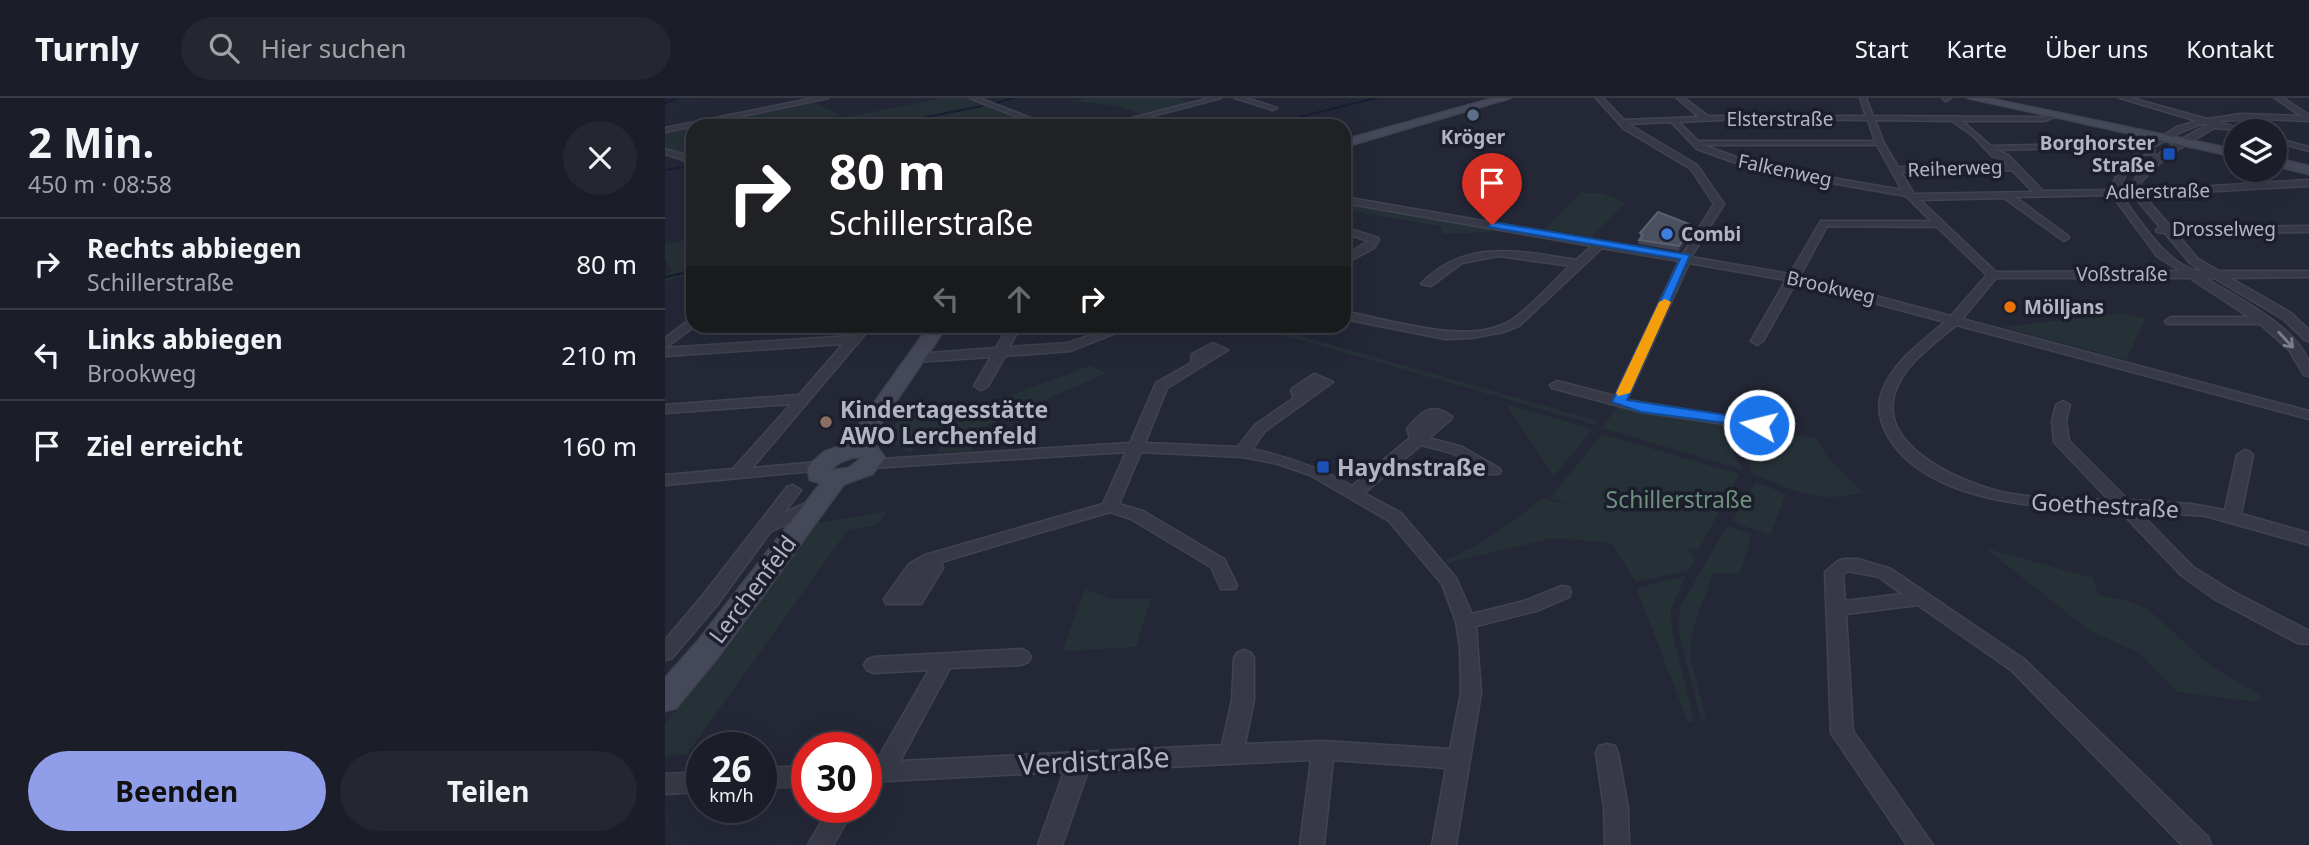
<!DOCTYPE html>
<html lang="de">
<head>
<meta charset="utf-8">
<style>
	:root { --surface:#1b1d28; --page:#242630; --text:#f1f3f6; --muted:#a0a2a8; --line:#393b45; --accent:#909ee9 }
	body { margin:0; font-family:"Noto Sans",sans-serif; background:var(--page); color:var(--text); height:100vh; display:flex; flex-direction:column; font-size:26px; white-space:nowrap }
	* { box-sizing:border-box; margin:0 }
	p { font-size:23px; color:var(--muted) }
	.icon { flex:none; width:38px; height:38px; fill:none; stroke:currentColor; stroke-width:2; stroke-linecap:round; stroke-linejoin:round }
	.map { position:relative; flex:1; overflow:hidden }
	.panel { display:flex; flex-direction:column; background:var(--surface); width:665px }
	.panel>* { flex:none }
	.top-card { position:absolute; left:21px; top:21px; width:665px; height:214px; border-radius:21px; box-shadow:0 7px 28px #0002,0 0 0 2px var(--line); background:#202124; color:#fff; overflow:hidden }
	.buttons { position:absolute; left:1559px; top:21px; display:grid; gap:14px }
	.buttons a { display:grid; place-items:center; width:63px; height:63px; border-radius:50%; background:var(--surface); box-shadow:0 7px 28px #0002,0 0 0 2px var(--line); font-size:35px }
	.speed { position:absolute; left:21px; top:634px; display:flex; gap:14px; font-size:35px; font-weight:700; text-align:center }
	.speed>* { display:grid; place-content:center; width:91px; height:91px; border-radius:50%; background:var(--surface); box-shadow:0 7px 28px #0002,0 0 0 2px var(--line); line-height:1 }
	.speed small { font-size:18px; font-weight:400 }
	.speed .limit { border:10px solid #d22; background:#fff; color:#111 }
	.pin { position:absolute; display:grid; place-items:center; width:60px; height:60px; color:#fff; margin:-72px -30px; border-radius:50% 50% 50% 0; rotate:-45deg; box-shadow:0 0 7px #0007 }
	.pin .icon { rotate:45deg }
	.me { position:absolute; width:77px; margin:-38px; rotate:278deg; stroke-linejoin:round; filter:drop-shadow(0 0 5px #0008) }
	.turn { display:flex; align-items:center; gap:24px; height:147px; padding:0 28px; font-size:32px }
	.turn .icon { width:91px; height:91px; stroke-width:2.5 }
	.turn b { display:block; font-size:49px; line-height:60px }
	.lanes { display:flex; align-items:center; height:66px; padding:0 28px; background:#0003; justify-content:center; gap:35px; direction:ltr }
	.lanes .off { opacity:.35 }
	.round { display:grid; place-items:center; flex:none; width:74px; height:74px; border-radius:37px; background:var(--page) }
	.summary { display:flex; align-items:center; justify-content:space-between; height:119px; padding:0 28px }
	h1 { font-size:42px; font-weight:700; line-height:52px }
	.cta { display:flex; gap:14px; margin-top:auto; padding:14px 28px }
	.cta a { flex:1; height:80px; border-radius:42px; background:var(--accent); color:#111; font-size:28px; font-weight:700; line-height:80px; text-align:center }
	.cta a+a { background:var(--page); color:var(--text) }
	ul { padding:0; list-style:none }
	li { display:flex; align-items:center; gap:21px; height:91px; padding:0 28px; border-top:2px solid var(--line) }
	li div { flex:1 }
	li b { display:block; font-size:26px }
	li em { font-style:normal }
	header { display:flex; align-items:center; gap:42px; box-sizing:border-box; height:98px; padding:0 35px; background:var(--surface); border-bottom:2px solid var(--line) }
	header strong { font-size:33px }
	nav { display:flex; gap:38px; margin-inline-start:auto; font-size:24px }
	.search { width:490px; height:63px; background:var(--page); display:flex; align-items:center; gap:18px; box-sizing:border-box; padding:0 24px; border-radius:38px; color:var(--muted); font-size:26px }
	main { display:flex; flex:1; min-height:0 }
	.map>svg:first-child { display:block }
</style>
</head>
<body>
<header>
<strong>Turnly</strong>
<div class="search"><svg class="icon" aria-label="search" viewBox="0 0 24 24"><circle cx="10" cy="10" r="6"/><path d="M15 15l6 6"/></svg>Hier suchen</div>
<nav><a>Start</a><a>Karte</a><a>Über uns</a><a>Kontakt</a></nav>
</header>
<main>
<section class="panel">
<div class="summary"><div><h1>2 Min.</h1><p>450 m · 08:58</p></div><a class="round"><svg class="icon" aria-label="close" viewBox="0 0 24 24"><path d="M6 6l12 12M18 6L6 18"/></svg></a></div>
<ul>
<li><svg class="icon" aria-label="right" viewBox="0 0 24 24"><path d="M7 20v-9h11M14 6l5 5-5 5"/></svg><div><b>Rechts abbiegen</b><p>Schillerstraße</p></div><em>80 m</em></li>
<li><svg class="icon" aria-label="left" viewBox="0 0 24 24"><path d="M17 20v-9H6M10 6l-5 5 5 5"/></svg><div><b>Links abbiegen</b><p>Brookweg</p></div><em>210 m</em></li>
<li><svg class="icon" aria-label="arrive" viewBox="0 0 24 24"><path d="M6 21V4h12l-3 4 3 4H6"/></svg><div><b>Ziel erreicht</b></div><em>160 m</em></li>
</ul>
<div class="cta"><a>Beenden</a><a>Teilen</a></div>
</section>
<div class="map">
<svg width="1644" height="747" viewBox="0 0 1644 747">
	<rect width="100%" height="100%" fill="#242736"/>
	<!-- green -->
	<path fill="#263137" d="M278 0H303L374 28H135Z
		M422 0H514L528 5 479 17 452 8 408 3Z
		M146 4 176 17 132 26 134 28H28V58L0 49V33Z
		M915 95H937L960 105 927 139 880 131Z
		M679 102 802 122 829 134 778 136 775 128 679 112Z
		M28 140V176L0 183V176L7 174 0 161V147Z
		M1457 215 1481 220 1461 262 1338 229Z
		M587 228H600L933 323 930 327Z
		M425 268 442 275 322 327 307 353 271 355 276 346 252 347 246 356 224 342 236 313 321 306Z
		M841 306 928 331 889 378Z
		M952 309 1070 327 1069 357 1079 372 937 330Z
		M1081 330 1151 340 1163 360 1198 394C1155 407 1128 392 1088 376L1080 352Z
		M937 336 1074 376 1033 453 1020 449 1031 461 1023 473 971 484 946 445 888 440 783 465 781 462 816 445 879 400 919 412 885 400Z
		M1091 384 1121 396 1105 437 1067 424Z
		M222 413 212 427 182 433 22 656 0 659V626L153 425Z
		M1062 428 1087 436 1075 476 1048 475 1027 534 1025 559 1042 623 1037 624 1013 533 1015 509Z
		M1320 450 1428 480 1434 497 1468 504 1485 513 1547 569 1597 598 1591 604 1512 594 1476 556 1422 531Z
		M1021 478 1006 510 1007 532 1029 624H1023L971 490Z
		M420 491 446 501H486L471 549 397 553Z"/>
	<g fill="none" stroke-linecap="round" stroke-linejoin="round">
		<!-- stream-far1 -->
		<path stroke="#191d32" stroke-width="2" d="M0 5 12 0
			M331 5 348 0
			M247 22 317 8
			M220 28 242 23
			M598 28 711 0
			M0 72 28 68"/>
		<!-- stream -->
		<path stroke="#191d32" stroke-width="2.5" d="M0 179 28 173"/>
		<!-- street casing -->
		<g stroke="#404350" stroke-width="3">
			<path id="street" d="M150 0H163L0 34V30Z
				M305 0H314L386 28H375Z
				M545 0H556L449 28H436Z
				M570 0H581L612 10 608 12Z
				M931 0H938L959 22 1034 19 1012 0H1019L1043 18H1201L1195 0H1201L1208 18 1378 19 1391 15 1395 17 1379 23H1297L1326 48 1451 45 1477 50 1512 29 1532 23 1455 0H1466L1542 21 1576 16 1636 18 1610 0H1618L1644 17V23L1597 21 1551 23 1582 33 1549 30 1502 58 1476 84V91C1532 90 1587 85 1644 82V88C1588 90 1534 95 1478 97L1506 129 1644 128V134L1511 135 1533 161 1554 173H1644V179L1565 180 1626 215 1644 232V243L1640 242 1618 221 1549 180H1540C1572 200 1628 226 1643 262 1644 266 1644 273 1644 278L1639 277 1624 252 1595 226H1502L1500 223 1506 219H1584L1525 180H1331L1297 221 1644 313V321L1291 227C1269 246 1240 265 1230 294 1211 351 1305 389 1347 396 1379 401 1412 402 1444 402L1389 344 1387 323 1391 307 1398 303 1405 307 1401 323 1404 343 1463 402 1526 406 1560 412 1572 357 1580 352 1585 354 1588 357 1576 416 1644 435V447L1541 418 1473 413 1528 469 1565 492 1644 533V546L1633 545 1551 502 1516 477 1454 412C1384 411 1265 407 1224 340 1216 326 1211 309 1217 294 1228 263 1257 244 1280 224L1131 184 1098 243 1092 247 1086 243 1121 182 1024 165 962 302 1087 322 1088 312 1095 308 1102 312 1101 327 1094 331 976 314 887 290 885 287 892 283 950 298 1014 163 937 150 854 228 838 234 807 240 780 241 679 221V213C725 222 802 248 845 223 865 211 887 184 905 168L834 158 797 165 766 188 756 186C800 140 855 153 911 162L927 148 679 105V99L1017 157 1049 106 1026 71 959 31ZM1075 21 1203 22 1210 43H1033L1014 24ZM1210 22 1287 23 1307 37 1327 58 1337 61 1343 67 1233 69 1219 45ZM1006 24 1032 51 1091 72 1241 98 1266 123H1156L1125 176 1026 159 1059 106 1032 67 963 26ZM1536 26H1544C1523 37 1469 65 1467 91L1454 92 1462 73 1478 57 1489 56V52L1485 51 1518 33ZM1038 47H1212L1237 92 1093 67ZM1451 49 1472 54 1455 70 1445 92 1378 93 1343 57 1331 52ZM1347 72 1368 94 1249 96 1236 74ZM1447 97 1492 158 1515 173 1331 174 1255 102 1339 100 1399 143 1404 140 1403 138 1350 99ZM1456 97H1468L1495 129 1491 132 1492 134 1500 135 1525 165 1538 173C1505 173 1474 121 1456 97ZM1162 128 1272 129 1322 177 1286 218 1135 178Z
				M1286 0 1281 3 1278 1V0Z
				M1610 40 1644 49V53L1610 44Z
				M0 51 28 59V65L0 56Z
				M679 129 713 140 714 142 709 150 679 166V159L703 143 679 135Z
				M28 219 30 228 0 250V240Z
				M195 228H207L87 370 153 364 161 369 159 372 0 387V377L68 371 126 306 0 315V307L134 297 178 246 0 258V250L185 238Z
				M344 228H356L344 249 403 245 452 228 458 232 405 253 340 258 323 288 316 292 309 288 326 259 251 264 244 260 251 256 331 250Z
				M548 245 563 252 502 290 480 345 573 349 590 327 629 300 626 293 628 290 649 276 668 284 600 333 587 351C624 359 655 370 687 388L745 340 742 331C755 314 768 303 787 319L785 322 764 340 797 349 834 370 836 373 834 376H822L787 355 756 347 699 395 736 415 791 480 807 516 859 503 897 488 904 489 906 494 904 499 871 513 811 528 816 595 791 747H767L781 670 668 662 659 747H635L646 662 423 673 397 747H373L399 674 201 684V664H211L264 572 209 575 202 572 199 567 202 562 209 559 356 551 363 554 366 559 363 564 356 567 285 570 235 663 557 647 567 602 569 560 572 555 579 552 586 555 589 560V602L580 646 658 643 785 651 796 595 795 550 791 524 777 486 724 423 645 377 613 366 577 359 476 354 454 406 478 413 559 461 572 487 570 491H556L546 469 466 421 445 414 276 464 278 470 256 506H221L219 501 244 466 260 457 438 406 461 354 206 370 198 365 201 362 465 345 491 285 526 265 527 256Z
				M128 387 136 392 119 415 145 403H157L159 407 157 411 106 433 52 507 7 560 0 562V542L38 497 122 389Z
				M1179 461H1193L1226 471 1360 562 1543 739 1546 747H1517L1346 572 1253 507 1181 516 1188 633 1268 747H1242L1166 635 1160 474 1173 463ZM1183 473 1214 479 1237 496 1180 503 1178 476Z
				M942 646 950 648 953 655 963 710 964 747H940L939 710 931 655 934 648Z
				M142 668V688L96 690V670Z
				M37 674V694L0 696V676Z
				M165 709H190L168 747H143Z"/>
		</g>
		<!-- secondary casing -->
		<g stroke="#404350" stroke-width="3">
			<path id="secondary" d="M829 0H845L679 49V42Z
				M1303 0H1322L1572 52V59Z
				M1610 60 1644 68V76L1610 68Z
				M264 228H282L202 346 211 348 220 360 207 376 179 386 53 559 11 610 0 613V580L33 543 156 385 145 382 142 369 159 354 179 347ZM189 359 197 360 184 370 164 373 175 364Z"/>
		</g>
		<!-- street -->
		<use href="#street" fill="#373a46" fill-rule="evenodd"/>
		<!-- secondary -->
		<use href="#secondary" fill="#454859" fill-rule="evenodd"/>
	</g>
	<!-- wall -->
	<path fill="#3f4354" d="M1029 128 1028 133 1014 153 973 146 974 142 975 140V135Z"/>
	<!-- shaded-wall -->
	<path fill="#2f3343" d="M1029 128 1028 133 1014 153V148Z"/>
	<!-- building -->
	<path fill="#4b5060" stroke="#5b5f70" stroke-width="2" d="M993 114 1029 128 1014 148 974 142 978 137 975 135Z"/>
	<!-- one-way arrows -->
	<defs><path id="oneway-shaft" d="M-6 0H5M1.5-3L5.5 0L1.5 3" fill="none" stroke-width="1.6" stroke-linecap="round" stroke-linejoin="round" transform="scale(1.75)"/></defs>
	<use stroke="#7b7d8b" href="#oneway-shaft" transform="translate(1621 242) rotate(47)"/>
	<!-- route -->
	<path fill="#1a73e8" stroke="#114b97" stroke-width="2" d="M827 124 1025 157 962 302 1094 322 1100 324V330L976 314 947 304 1015 161 823 129Z"/>
	<!-- slow -->
	<path fill="#f59e0b" d="M1000 201 1006 204 965 295 953 298 951 295 994 204Z"/>
	<!-- markers -->
	<circle fill="#5c6f8a" stroke="#1c1f2b" stroke-width="2.5" cx="808" cy="17" r="7"/>
	<g fill="#1a4fb4" stroke="#1c1f2b" stroke-width="2.5">
		<rect x="1497" y="49" width="14" height="14" rx="3.5"/>
		<rect x="651" y="362" width="14" height="14" rx="3.5"/>
	</g>
	<circle fill="#3f7fe0" stroke="#1c1f2b" stroke-width="2.5" cx="1002" cy="136" r="7"/>
	<circle fill="#e8710a" stroke="#1c1f2b" stroke-width="2.5" cx="1345" cy="209" r="7"/>
	<circle fill="#8d6e63" stroke="#1c1f2b" stroke-width="2.5" cx="161" cy="324" r="7"/>
	<g text-anchor="middle" dominant-baseline="central" stroke-width="7" stroke-linejoin="round" paint-order="stroke">
		<!-- far-street labels -->
		<g font-size="19" fill="#b2b4c3" stroke="#1c1f2b">
			<text x="1115" y="21">Elsterstraße</text>
			<text transform="translate(1290 70) rotate(-2)">Reiherweg</text>
			<text transform="translate(1120 72) rotate(12)">Falkenweg</text>
			<text transform="translate(1493 93) rotate(-1)">Adlerstraße</text>
			<text x="1559" y="131">Drosselweg</text>
			<text x="1457" y="176">Voßstraße</text>
			<text transform="translate(1166 189) rotate(13)">Brookweg</text>
		</g>
		<!-- far-poi labels -->
		<g font-size="19" font-weight="bold" fill="#b2b4c3" stroke="#1c1f2b" text-anchor="start">
			<text x="808" y="39" text-anchor="middle">Kröger</text>
			<text x="1490" y="45" text-anchor="end">Borghorster<tspan x="1490" dy="22">Straße</tspan></text>
			<text x="1016" y="136">Combi</text>
			<text x="1359" y="209">Mölljans</text>
		</g>
		<!-- poi labels -->
		<g font-size="23" font-weight="bold" fill="#b2b4c3" stroke="#1c1f2b" text-anchor="start">
			<text x="175" y="311">Kindertagesstätte<tspan x="175" dy="26">AWO Lerchenfeld</tspan></text>
			<text x="672" y="369">Haydnstraße</text>
		</g>
		<!-- park labels -->
		<g font-size="23" fill="#6c907d" stroke="#1c1f2b">
			<text x="1014" y="401">Schillerstraße</text>
		</g>
		<!-- street labels -->
		<g font-size="23" fill="#b2b4c3" stroke="#1c1f2b">
			<text transform="translate(1440 407) rotate(3)">Goethestraße</text>
			<text transform="translate(87 491) rotate(-53)">Lerchenfeld</text>
		</g>
		<!-- near-street labels -->
		<g font-size="28" fill="#b2b4c3" stroke="#1c1f2b">
			<text transform="translate(429 662) rotate(-3)">Verdistraße</text>
		</g>
	</g>
</svg>
<div class="buttons">
<a><svg class="icon" aria-label="layers" viewBox="0 0 24 24"><path d="M12 4l9 5-9 5-9-5zM3 14l9 5 9-5"/></svg></a>
</div>
<div class="speed"><div>26<small>km/h</small></div><div class="limit">30</div></div>
<div class="pin" style="left:827px;top:127px;background:#d93025"><svg class="icon" aria-label="arrive" viewBox="0 0 24 24"><path d="M6 21V4h12l-3 4 3 4H6"/></svg></div>
<svg class="me" style="left:1094px;top:327px" viewBox="-20 -20 40 40"><circle r="17" fill="#1a73e8" stroke="#fff" stroke-width="3"/><path d="M0-11L8 9 0 5-8 9z" fill="#fff"/></svg>
<div class="top-card">
<div class="turn"><svg class="icon" aria-label="right" viewBox="0 0 24 24"><path d="M7 20v-9h11M14 6l5 5-5 5"/></svg><div><b>80 m</b>Schillerstraße</div></div>
<div class="lanes"><svg class="icon off" aria-label="left" viewBox="0 0 24 24"><path d="M17 20v-9H6M10 6l-5 5 5 5"/></svg><svg class="icon off" aria-label="ahead" viewBox="0 0 24 24"><path d="M12 20V5M6 11l6-6 6 6"/></svg><svg class="icon" aria-label="right" viewBox="0 0 24 24"><path d="M7 20v-9h11M14 6l5 5-5 5"/></svg></div>
</div>
</div>
</main>
</body>
</html>
